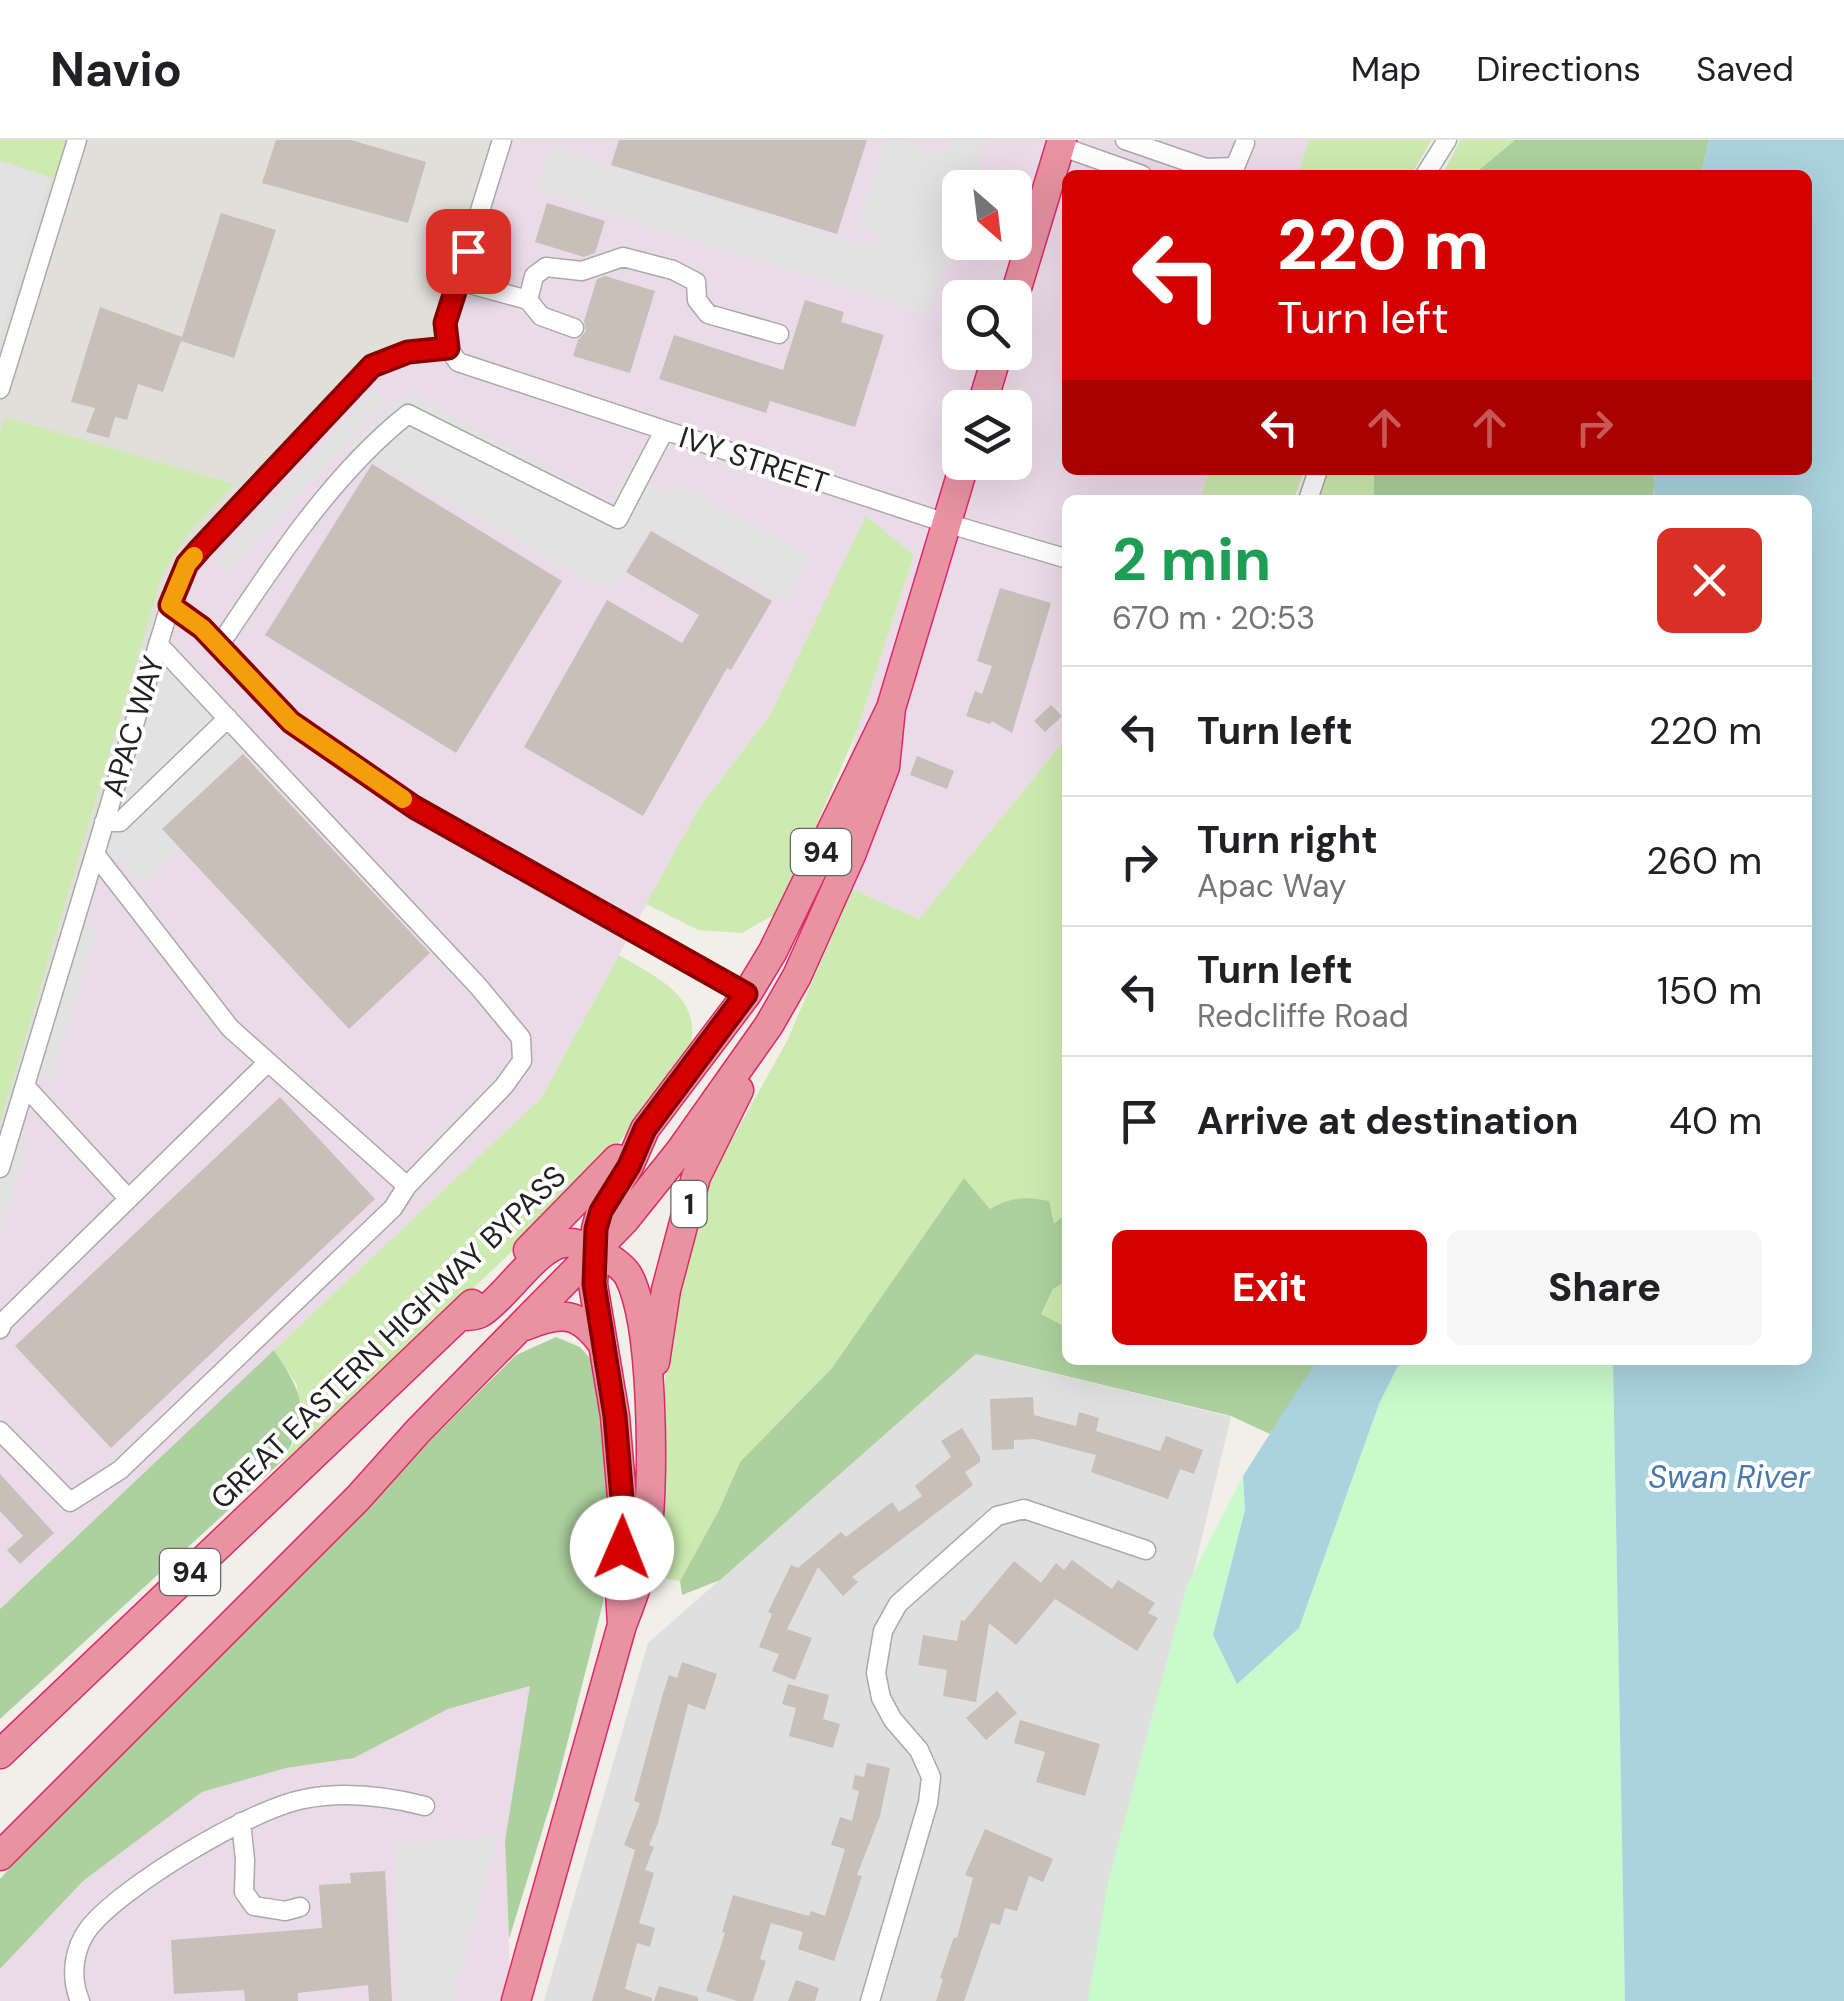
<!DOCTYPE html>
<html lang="en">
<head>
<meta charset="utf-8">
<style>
	:root { --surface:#fff; --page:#f6f6f6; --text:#202124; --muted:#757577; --line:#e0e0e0; --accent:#d40000 }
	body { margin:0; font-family:"DM Sans",sans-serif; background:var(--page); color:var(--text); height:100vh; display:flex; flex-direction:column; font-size:38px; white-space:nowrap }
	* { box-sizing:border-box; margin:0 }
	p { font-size:32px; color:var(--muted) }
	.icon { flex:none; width:55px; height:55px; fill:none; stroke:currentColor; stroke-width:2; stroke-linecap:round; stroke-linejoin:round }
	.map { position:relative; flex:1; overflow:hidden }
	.drawer { position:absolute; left:1062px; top:355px; width:750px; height:870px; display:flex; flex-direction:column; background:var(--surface); border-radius:15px; box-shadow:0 10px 40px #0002 }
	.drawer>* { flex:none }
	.hud { position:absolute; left:1062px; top:30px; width:750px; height:305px; border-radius:15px; box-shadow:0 10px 40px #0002; background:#d40000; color:#fff; overflow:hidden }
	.needle { width:65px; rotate:152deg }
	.tools { position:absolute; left:942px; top:30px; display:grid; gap:20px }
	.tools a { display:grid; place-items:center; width:90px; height:90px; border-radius:15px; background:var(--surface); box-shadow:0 10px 40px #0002; font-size:50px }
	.pin { position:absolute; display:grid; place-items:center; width:85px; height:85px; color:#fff; margin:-42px; border-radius:20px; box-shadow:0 5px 15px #0006 }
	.me { position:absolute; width:110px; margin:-55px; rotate:1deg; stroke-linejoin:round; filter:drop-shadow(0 0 8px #0008) }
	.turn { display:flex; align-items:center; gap:35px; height:210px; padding:0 50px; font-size:45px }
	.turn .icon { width:130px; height:130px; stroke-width:2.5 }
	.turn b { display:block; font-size:70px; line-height:85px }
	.lanes { display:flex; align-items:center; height:95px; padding:0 50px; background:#0003; justify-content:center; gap:50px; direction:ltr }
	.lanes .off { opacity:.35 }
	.round { display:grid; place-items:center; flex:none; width:105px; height:105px; border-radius:15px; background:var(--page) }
	.head { display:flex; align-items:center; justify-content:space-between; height:170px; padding:0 50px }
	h1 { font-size:60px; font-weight:800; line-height:75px; color:#1e9e55 }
	.primary-button { display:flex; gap:20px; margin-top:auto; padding:20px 50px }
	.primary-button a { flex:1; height:115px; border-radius:15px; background:var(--accent); color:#fff; font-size:40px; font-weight:800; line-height:115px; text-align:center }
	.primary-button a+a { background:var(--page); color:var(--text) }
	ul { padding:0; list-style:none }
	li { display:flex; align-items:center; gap:30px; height:130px; padding:0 50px; border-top:2px solid var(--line) }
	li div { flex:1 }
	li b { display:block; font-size:38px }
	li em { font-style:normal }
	header { display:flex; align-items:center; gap:60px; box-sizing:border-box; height:140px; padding:0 50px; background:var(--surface); border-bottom:2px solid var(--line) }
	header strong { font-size:48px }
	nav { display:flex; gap:55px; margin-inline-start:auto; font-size:35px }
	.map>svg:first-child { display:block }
</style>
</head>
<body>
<header>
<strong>Navio</strong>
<nav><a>Map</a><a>Directions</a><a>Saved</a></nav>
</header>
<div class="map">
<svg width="1844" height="1861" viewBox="0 0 1844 1861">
	<rect width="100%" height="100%" fill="#f2efe9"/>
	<!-- residential -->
	<path fill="#e0dfdf" d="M976 1214 1231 1277 1090 1861H544L648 1503Z"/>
	<!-- industrial -->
	<path fill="#ebdbe8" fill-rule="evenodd" d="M502 0H1309L1298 35H1068V330H1209L1200 360H1068L1067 597 919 779 812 731 914 415 867 377 770 575 699 668 541 958 0 1469V1028L187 424 356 240 445 196ZM960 48H1015V102H960ZM960 158H1015V212H960ZM960 268H1015V322H960Z
		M531 1546 505 1701 511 1861H0V1829L83 1741 202 1652 286 1628 354 1618 448 1569Z"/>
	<!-- airport -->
	<path fill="#e1dfda" d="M0 0H502L451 168 448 208 386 218 187 424 0 1028Z"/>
	<!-- grass -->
	<path fill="#cdebb0" d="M0 0H68L56 39 0 21Z
		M1309 0H1432L1411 35H1298Z
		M1460 0H1515L1473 35H1442Z
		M5 277 234 344 187 395 163 432 0 983V293Z
		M1209 330H1304L1294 360H1200Z
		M1324 330H1374V360H1313Z
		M866 376 914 415 857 591 779 772 742 793 698 790 646 764 699 668 770 575Z
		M1067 597V1073L1054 1085 990 1069 964 1039 832 1228 740 1322 719 1370 680 1441 663 1438 665 1243 677 1143 705 1048 787 901 852 749 919 779Z
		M619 815C661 840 708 859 687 917L598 1029 299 1315 281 1322 298 1296 297 1245 274 1210 541 958Z
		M1067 1141V1188L1040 1176 1053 1149Z"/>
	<!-- forest -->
	<path fill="#add19e" d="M1515 0H1709L1701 35H1473Z
		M1374 330H1655L1653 360H1374Z
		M964 1038 990 1069C1010 1057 1027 1056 1049 1061L1054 1084 1067 1073V1141L1053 1149 1041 1174 1067 1188 1068 1220H1320L1270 1294 1231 1276 976 1214 720 1440 682 1455 680 1441 719 1370 740 1322 832 1228Z
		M556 1197 580 1207 598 1227 612 1361 603 1463 557 1643 509 1799 505 1701 530 1546 448 1569 354 1618 286 1628 202 1652 83 1741 0 1829V1739L79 1651 516 1215Z
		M274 1210C304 1255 312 1274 281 1322L0 1579V1469Z"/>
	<!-- park -->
	<path fill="#c8facc" d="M1401 1220H1613L1625 1861H1088L1108 1742 1187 1445 1243 1336 1245 1369 1213 1495 1299 1488 1379 1264Z"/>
	<!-- parking -->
	<path fill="#e2e2e2" d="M885 0H901L944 14 949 0H986L971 47 960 48V81L930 175 536 51 550 7 872 108 877 93 857 87Z
		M0 21 49 37 0 196Z
		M373 249 387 262 227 433 214 421Z
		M413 254 609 363 628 328 669 353 674 343 809 414 784 462 649 388 614 447 587 441 350 307 400 258Z
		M162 491 259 596 163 689 181 709 142 746 99 699Z
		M81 782 98 787 53 938 36 934Z
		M12 1000 27 1004 0 1098V1041Z
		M498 1696 453 1861H396L395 1703Z"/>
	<!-- water -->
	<path fill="#aad3df" d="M1709 0H1844V1861H1625L1613 1220H1808V360H1653L1655 330H1808V35H1701Z
		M1317 1220H1401L1379 1264 1299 1488 1237 1544 1213 1495 1245 1370 1243 1336Z"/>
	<!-- building -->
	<path fill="#c7bfb8" d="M276 0H351L426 22 408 83 262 43Z
		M619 0H867L837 94 611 25Z
		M547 63 605 81 595 113 584 117 535 102Z
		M221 73 276 90 234 218 181 201 163 252 138 244 127 280 115 277 109 298 86 292 95 268 71 262 100 167 182 197Z
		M605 136 655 151 630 233 573 216 578 200 586 191 584 181 597 139Z
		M805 160 844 172 841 182 884 195 855 287 770 261 766 273 659 239 674 195 783 230Z
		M372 324 562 441 456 613 265 495Z
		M651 391 772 461 731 530 727 528 643 676 524 607 607 460 682 503 699 475 626 432Z
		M1000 448 1051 463 1012 593 992 581 990 584 966 576 975 551 982 554 992 526 977 521Z
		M1051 565 1062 576 1045 592 1034 581Z
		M243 614 430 813 349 889 162 689Z
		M917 616 954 631 947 649 910 635Z
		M280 957 375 1059 111 1308 15 1206Z
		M1033 1257 1034 1275 1076 1286 1079 1272 1099 1278 1096 1291 1160 1311 1166 1296 1203 1310 1194 1334 1180 1329 1168 1359 1091 1332 1096 1315 1034 1299 1014 1300V1309L992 1310 990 1259Z
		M962 1288 980 1317V1322L965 1332 973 1345 852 1437 858 1442 843 1456 818 1427 787 1489 812 1498 795 1540 772 1531 779 1514 759 1507 772 1474 768 1472 791 1425 798 1428 841 1392 846 1397 892 1362 899 1372 922 1356 915 1346 951 1317 941 1301Z
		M0 1334 54 1393 20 1424 7 1410 23 1396 0 1371Z
		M1072 1420 1112 1449 1118 1440 1155 1463 1148 1473 1158 1478 1137 1511 1055 1459 1016 1505 989 1483 976 1562 943 1556 947 1530 918 1525 923 1495 957 1501 961 1480 964 1481 1014 1421 1041 1443 1056 1423 1064 1430Z
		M682 1522 717 1534 705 1570 688 1564 658 1683 649 1705 654 1707 645 1730 654 1733 639 1783 655 1788 650 1807 637 1803 625 1849 652 1858V1861H592L635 1710 624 1705 640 1663 634 1661 662 1557 669 1535 677 1538Z
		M788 1544 829 1555 823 1579 840 1584 833 1608 789 1596 796 1568 782 1564Z
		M997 1551 1017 1573 986 1600 966 1578Z
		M1020 1580 1100 1604 1085 1656 1036 1642 1045 1612 1014 1603Z
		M867 1623 890 1628 880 1676 857 1735 862 1736 834 1821 798 1809 803 1792 771 1783 760 1819 766 1821 753 1861H737L706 1851 725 1793 722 1792 733 1755 809 1776 811 1771 825 1776 845 1709 831 1705 840 1677 852 1681 859 1651 852 1649 855 1635 864 1637Z
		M985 1689 1053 1719 1043 1742 1029 1736 1017 1771 1005 1768 1000 1785 991 1783 964 1861H936L943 1839 940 1838 954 1797 957 1798 973 1738 965 1735Z
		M385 1731 392 1861H369L368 1845 298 1853V1861H245L244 1850 174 1854 171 1800 322 1788 319 1745 351 1743 350 1733Z
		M796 1840 819 1848 815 1861H788Z
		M659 1846 698 1857V1861H654Z"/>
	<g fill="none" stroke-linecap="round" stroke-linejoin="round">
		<!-- minor casing -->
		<g stroke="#a9a9a9" stroke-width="21">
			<path id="minor" d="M502 0 445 183 448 208 458 222 946 383 1068 419
				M1125 0 1206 28 1235 27 1245 3
				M1060 6 1142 35
				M1425 35 1447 0
				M459 141 528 160 541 176 574 188
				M528 160 534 136 546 127 582 131 623 117 673 130 696 142 697 160 708 174 779 194
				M0 249 77 0
				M1308 360 1318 330
				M170 465 202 488 291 582 414 667 747 854
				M219 506C272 426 333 333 408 274L618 379 664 291
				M104 682H120L228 578
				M95 714 230 888 407 1046 504 946 522 921 521 898 478 846 158 504
				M25 946 127 1057
				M0 1028 172 459 187 424 372 225 408 212 448 208
				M0 1189 3 1182 268 922
				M0 1291 70 1362 120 1330 393 1068 407 1046
				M241 1682 245 1720 244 1752 254 1766 285 1771 300 1767
				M80 1861C70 1837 73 1809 89 1788 122 1746 251 1669 304 1659 344 1651 386 1656 425 1666
				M870 1861 928 1663 931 1637 919 1610 893 1580 881 1558 876 1533 883 1491 898 1464 997 1376 1024 1369 1146 1410"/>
		</g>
		<!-- highway casing -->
		<g stroke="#dc2a67" stroke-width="31">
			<path id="highway" d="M1014 158 1062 0
				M981 268 998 212
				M528 1110 617 1019
				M460 1176C467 1176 476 1176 482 1172 506 1157 536 1107 564 1103 583 1101 621 1121 629 1137 654 1186 653 1332 648 1389 646 1422 634 1455 622 1485L516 1861
				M525 1186C561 1171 579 1171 603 1205
				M655 1222 666 1150 696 1037 739 950
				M622 1485 619 1433 624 1382 615 1276 593 1144 596 1089 601 1071 629 1026 645 989 747 854 773 811 891 568 965 322
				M0 1614 472 1164
				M0 1716 358 1358 418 1291 624 1081 680 1011 769 885 797 836 851 715 885 627 891 568"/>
		</g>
		<!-- minor -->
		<use href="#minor" stroke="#fff" stroke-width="18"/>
		<!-- highway -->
		<use href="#highway" stroke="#e892a2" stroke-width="28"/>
	</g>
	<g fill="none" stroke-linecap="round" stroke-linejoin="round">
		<!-- route casing -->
		<g stroke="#8a0000" stroke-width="25">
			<path id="route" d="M468 111 445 183 448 208 408 212 372 226 200 409 187 424 170 465 202 488 291 582 414 667 746 854 645 989 629 1026 601 1071 596 1089 594 1144 615 1276 624 1382 622 1408"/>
		</g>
		<!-- route -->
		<use href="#route" stroke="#d40000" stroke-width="18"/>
		<!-- slow -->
		<path stroke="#f59e0b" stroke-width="18" d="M194 416 187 424 170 465 202 488 291 582 403 659"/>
	</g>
	<g text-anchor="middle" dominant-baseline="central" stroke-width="8" stroke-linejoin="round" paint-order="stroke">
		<!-- shield labels -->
		<g fill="#fff" stroke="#646464" stroke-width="2.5">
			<rect x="791" y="689" width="60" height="46" rx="8"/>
			<rect x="671.5" y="1041" width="35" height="46" rx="8"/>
			<rect x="160" y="1409" width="60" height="46" rx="8"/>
		</g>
		<g font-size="28" font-weight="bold" fill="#222">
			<text x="821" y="712">94</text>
			<text x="689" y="1064">1</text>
			<text x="190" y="1432">94</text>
		</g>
		<!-- street labels -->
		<g font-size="30" fill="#222" stroke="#fff">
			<text transform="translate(754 320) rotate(18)">IVY STREET</text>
			<text transform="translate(133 586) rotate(-73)">APAC WAY</text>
			<text transform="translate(388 1197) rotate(-44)">GREAT EASTERN HIGHWAY BYPASS</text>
		</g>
		<!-- water labels -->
		<g font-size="32" font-style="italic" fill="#4a7aab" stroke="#fff">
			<text x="1729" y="1337">Swan River</text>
		</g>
	</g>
</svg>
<div class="tools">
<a><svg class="needle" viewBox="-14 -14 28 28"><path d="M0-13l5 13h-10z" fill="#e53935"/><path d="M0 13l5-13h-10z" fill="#757577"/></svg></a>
<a><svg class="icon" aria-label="search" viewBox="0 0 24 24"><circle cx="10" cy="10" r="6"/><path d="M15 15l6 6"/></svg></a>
<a><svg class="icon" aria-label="layers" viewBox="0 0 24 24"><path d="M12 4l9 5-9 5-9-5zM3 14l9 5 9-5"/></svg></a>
</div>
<div class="pin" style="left:468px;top:111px;background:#d93025"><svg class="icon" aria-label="arrive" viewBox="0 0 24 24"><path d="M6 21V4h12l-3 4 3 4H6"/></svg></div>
<svg class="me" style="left:622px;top:1408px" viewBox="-20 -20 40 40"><circle r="19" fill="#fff"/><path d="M0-13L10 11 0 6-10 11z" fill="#d40000"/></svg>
<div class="hud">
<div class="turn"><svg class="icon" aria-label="left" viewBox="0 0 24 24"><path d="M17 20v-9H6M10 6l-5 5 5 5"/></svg><div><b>220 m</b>Turn left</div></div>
<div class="lanes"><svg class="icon" aria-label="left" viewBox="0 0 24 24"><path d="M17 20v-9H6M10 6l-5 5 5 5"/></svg><svg class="icon off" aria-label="ahead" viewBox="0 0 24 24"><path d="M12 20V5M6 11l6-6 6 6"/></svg><svg class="icon off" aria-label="ahead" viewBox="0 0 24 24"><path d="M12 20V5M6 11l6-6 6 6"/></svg><svg class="icon off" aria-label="right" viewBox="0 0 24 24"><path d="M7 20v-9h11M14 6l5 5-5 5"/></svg></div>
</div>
<section class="drawer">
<div class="head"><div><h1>2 min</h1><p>670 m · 20:53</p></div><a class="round" style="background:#d93025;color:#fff"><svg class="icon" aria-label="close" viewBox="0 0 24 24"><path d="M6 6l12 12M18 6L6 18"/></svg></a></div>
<ul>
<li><svg class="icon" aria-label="left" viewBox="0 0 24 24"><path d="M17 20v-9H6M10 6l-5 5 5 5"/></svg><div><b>Turn left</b></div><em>220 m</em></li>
<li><svg class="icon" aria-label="right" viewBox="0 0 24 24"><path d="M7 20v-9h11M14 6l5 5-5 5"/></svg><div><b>Turn right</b><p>Apac Way</p></div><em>260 m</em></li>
<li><svg class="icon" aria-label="left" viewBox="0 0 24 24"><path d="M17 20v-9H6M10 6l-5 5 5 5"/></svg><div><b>Turn left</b><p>Redcliffe Road</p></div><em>150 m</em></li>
<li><svg class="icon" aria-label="arrive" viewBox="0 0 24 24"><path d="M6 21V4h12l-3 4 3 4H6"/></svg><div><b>Arrive at destination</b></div><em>40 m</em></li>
</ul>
<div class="primary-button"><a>Exit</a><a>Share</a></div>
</section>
</div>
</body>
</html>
